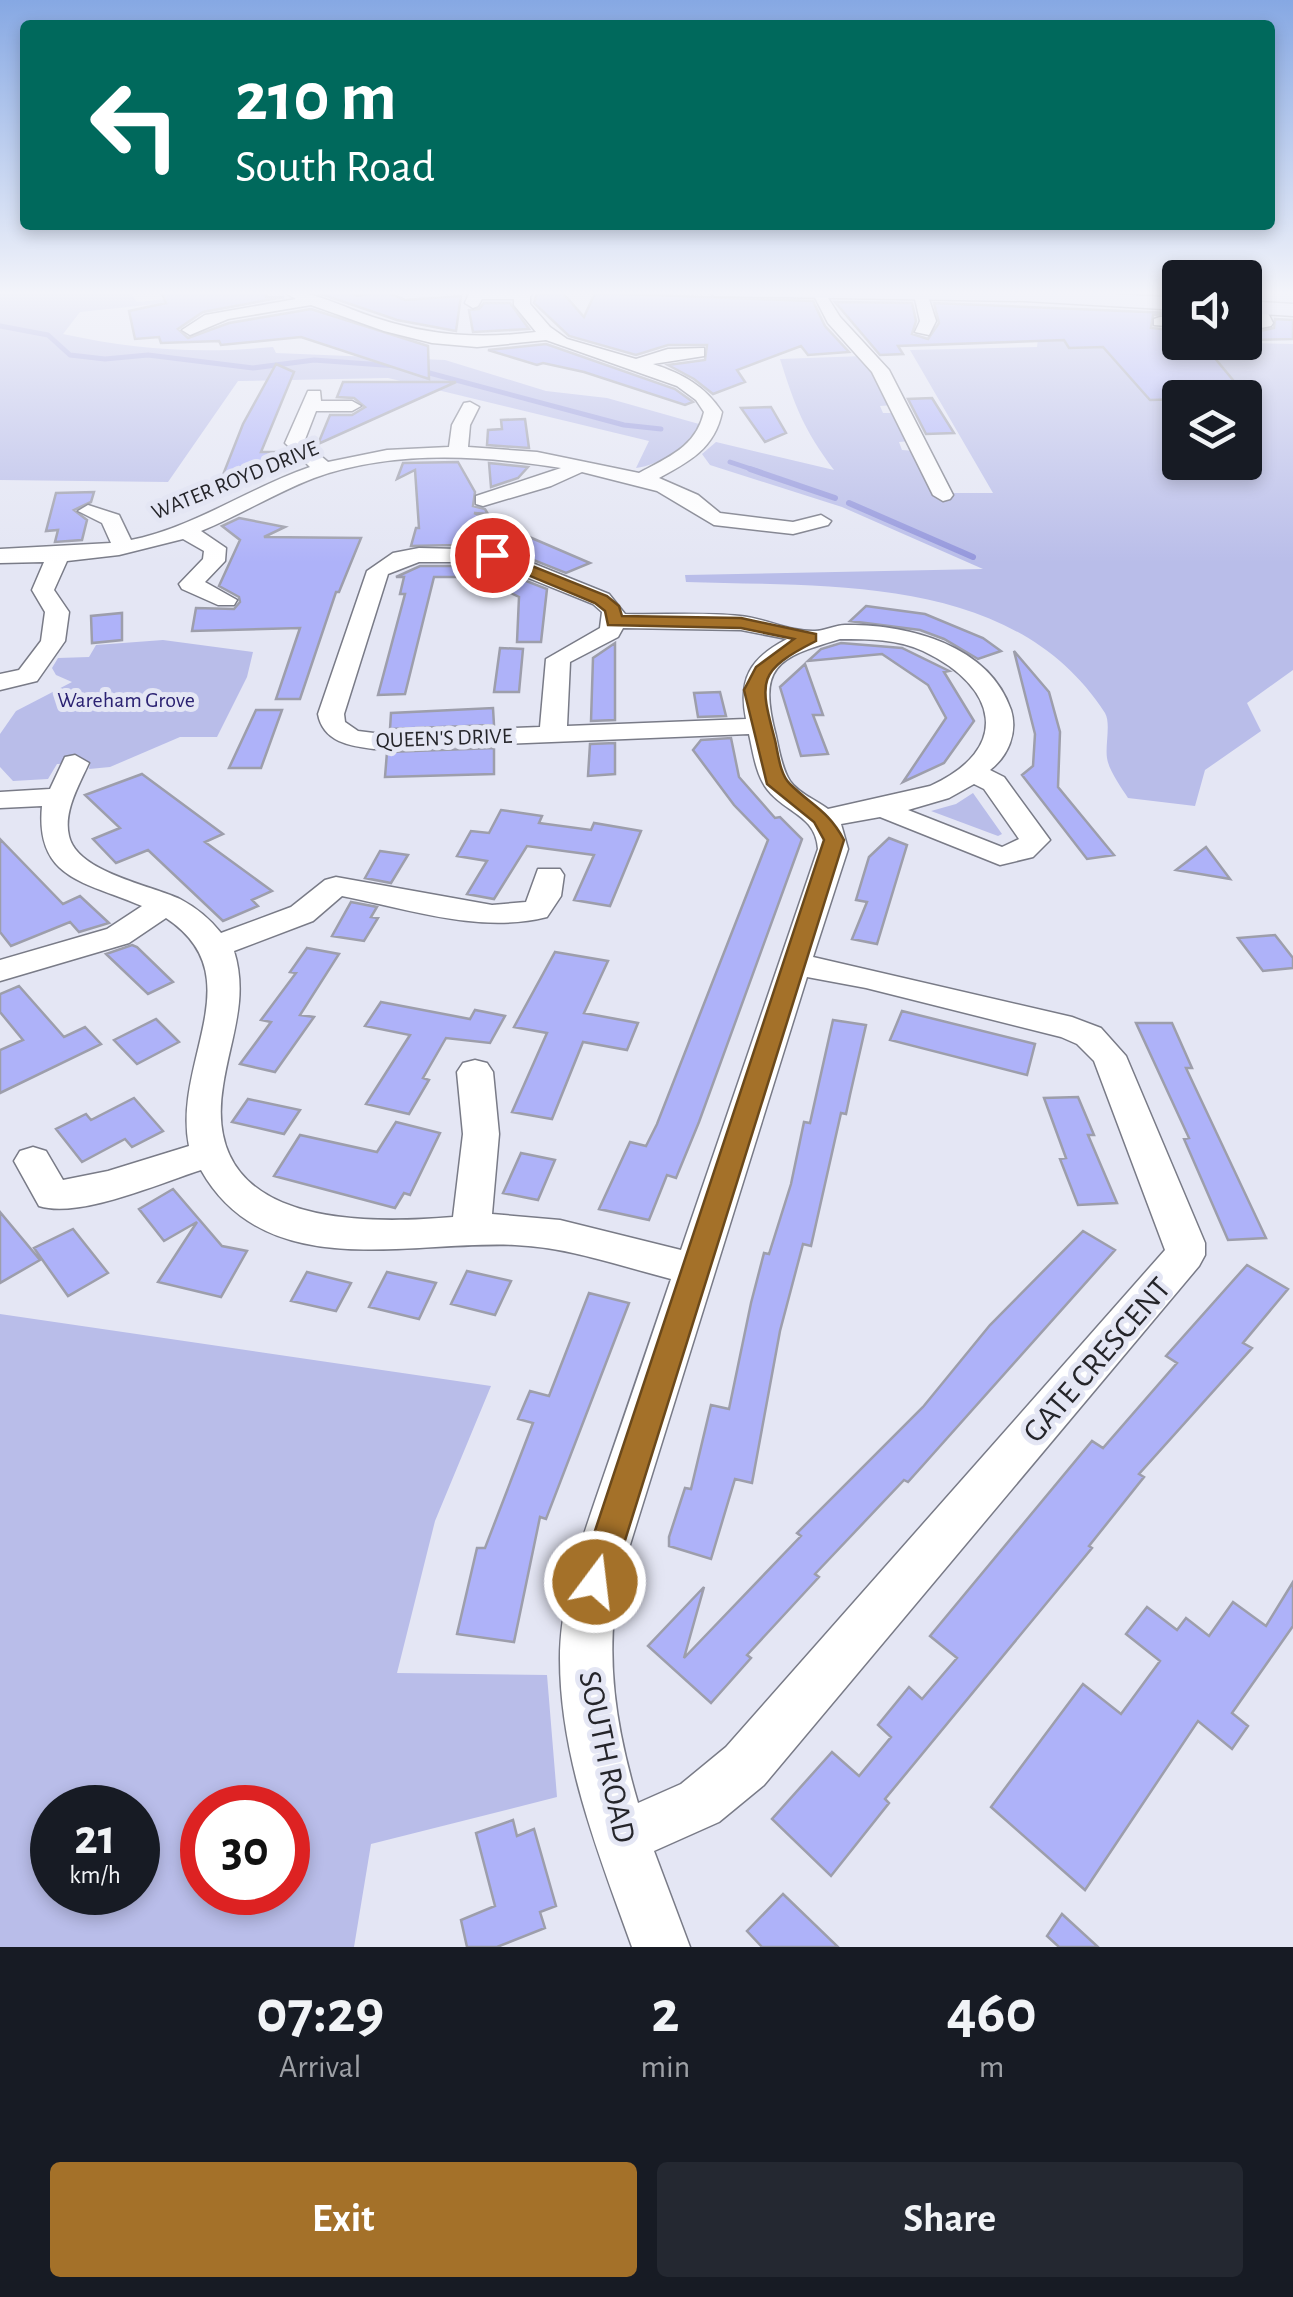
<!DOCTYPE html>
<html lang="en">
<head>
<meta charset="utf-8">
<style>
	:root { --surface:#171b24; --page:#242831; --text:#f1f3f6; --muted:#9ea1a6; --accent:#a47129 }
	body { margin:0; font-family:"Alegreya Sans",sans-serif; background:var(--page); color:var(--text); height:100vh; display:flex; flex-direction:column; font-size:38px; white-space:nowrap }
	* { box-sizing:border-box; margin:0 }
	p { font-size:32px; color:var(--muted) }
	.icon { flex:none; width:55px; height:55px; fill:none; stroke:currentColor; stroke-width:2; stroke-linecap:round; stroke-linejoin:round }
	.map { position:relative; height:1947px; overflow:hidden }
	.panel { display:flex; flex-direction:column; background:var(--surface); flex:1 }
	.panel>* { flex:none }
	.top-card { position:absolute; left:20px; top:20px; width:1255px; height:210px; border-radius:10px; box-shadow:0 5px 15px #0003; background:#00695c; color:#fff; overflow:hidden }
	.controls { position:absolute; left:1162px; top:260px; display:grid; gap:20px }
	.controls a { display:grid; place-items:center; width:100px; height:100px; border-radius:10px; background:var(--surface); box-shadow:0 5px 15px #0003; font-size:50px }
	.speed { position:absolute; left:30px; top:1785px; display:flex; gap:20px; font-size:50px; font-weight:700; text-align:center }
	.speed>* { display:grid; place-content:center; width:130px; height:130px; border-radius:50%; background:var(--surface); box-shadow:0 5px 15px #0003; line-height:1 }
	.speed small { font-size:25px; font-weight:400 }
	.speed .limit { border:15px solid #d22; background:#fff; color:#111 }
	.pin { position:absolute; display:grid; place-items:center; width:85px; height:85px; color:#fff; margin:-42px; border:5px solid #fff; border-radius:50%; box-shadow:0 2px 10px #0007 }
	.me { position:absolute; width:110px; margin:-55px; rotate:15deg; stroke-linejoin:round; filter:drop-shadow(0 0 8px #0008) }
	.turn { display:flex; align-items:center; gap:35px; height:210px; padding:0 50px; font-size:45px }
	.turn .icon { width:130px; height:130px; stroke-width:2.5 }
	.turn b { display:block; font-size:70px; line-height:85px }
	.eta { display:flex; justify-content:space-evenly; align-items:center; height:170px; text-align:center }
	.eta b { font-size:60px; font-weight:700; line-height:70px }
	.cta { display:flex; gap:20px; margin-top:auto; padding:20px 50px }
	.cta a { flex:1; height:115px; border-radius:10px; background:var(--accent); color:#fff; font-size:40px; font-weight:700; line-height:115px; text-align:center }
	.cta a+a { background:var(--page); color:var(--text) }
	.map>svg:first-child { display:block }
</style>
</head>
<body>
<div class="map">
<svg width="1293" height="1947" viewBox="0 0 1293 1947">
	<rect width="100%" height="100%" fill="#e4e6f4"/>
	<!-- green -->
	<path fill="#b9bde9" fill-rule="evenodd" d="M0 290H129L137 302 265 290 269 292 80 312 63 334C136 350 199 354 273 347L276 353 445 360 546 391 607 398 699 424C688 447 660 465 636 468L649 441 388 378 238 381 168 482 0 480Z
		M1038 339 1293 344V670L1247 703 1261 731 1205 770 1195 806 1128 798C1121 787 1109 771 1107 758 1105 745 1111 723 1105 713 1015 574 833 587 686 582L685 575 983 569 842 507 710 465 702 454 716 442 834 470C803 428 796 409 780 359L864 356 894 405 880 406 883 413H897L911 441 899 442 902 450 915 451 937 493H993L910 350 1037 347ZM1180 398H1245V462H1180Z
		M163 640 253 652 247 677 217 737H180L110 767 89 769 90 763 57 764 48 779 13 781 0 767V734L16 711 72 682 56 675 52 668 58 658 89 657 96 645Z
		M973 793 1002 834 998 836 931 811 956 804Z
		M0 1314 491 1386 435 1521 397 1673 547 1675 557 1797 371 1844 354 1947H0ZM52 1808H138V1892H52ZM202 1808H288V1892H202Z"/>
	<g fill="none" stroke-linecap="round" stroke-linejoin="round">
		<!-- stream-far1 -->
		<path stroke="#9497dc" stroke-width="5" d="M0 326 48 335 70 355 105 359 148 355 253 368 314 360 397 366
			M422 371 624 425 661 429
			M730 462 757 471"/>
		<!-- stream -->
		<path stroke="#9497dc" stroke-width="6" d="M750 469 835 498
			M849 503 973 557"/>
	</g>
	<!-- building -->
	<path fill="#aeb2f9" stroke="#9d9eab" stroke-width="2.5" d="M160 290H266V297H284L203 312 178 329 188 338 229 323 311 309 428 346 429 379 301 337 221 345 219 341 161 343 159 337 135 339 129 311 166 303Z
		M346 290 357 296 384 291 405 300 461 296 456 331 397 320 318 293Z
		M562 292 584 317 595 293 813 301 825 326 849 352 808 355 801 346 737 370 745 382 713 394 694 379 668 365 705 360 707 345H668L636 355 569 336 534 303 537 294Z
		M835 302 912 303 916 321 912 334 928 339 939 323 934 303 1171 313 1153 315 1151 328 1180 331V344H1203L1243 392H1217L1222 398 1150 400 1103 347 1069 348 1064 340 898 346 903 354 880 355Z
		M484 303H510L529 329 473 332 469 310 479 309Z
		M1275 319 1293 320V339L1245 340V334L1274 328Z
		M546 344 675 389 693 402 685 405 584 372 543 363 537 365 488 350Z
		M276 364 294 372 261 452H289L293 456 217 490 243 424Z
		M343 382H456L318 444 330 415H352L365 407 354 398 337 397Z
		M932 398 954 433 926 434 908 399Z
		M771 407 786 433 765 442 741 408Z
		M525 419 529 448 487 445 488 430 502 429 501 420Z
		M458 462 475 492 473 506 485 509 488 514 474 513 482 516 455 545 411 546 416 528H419L415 470 397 479 403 463Z
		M489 463 499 464 528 467 518 478 491 487Z
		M94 492 91 502 74 510 87 520 82 540 55 542 58 530 46 531 56 493Z
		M239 518 285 527 264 537 361 538 339 592H336L300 699H276L300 628 192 631 196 608 234 609 240 602 239 597 219 586 240 540 222 526Z
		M494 522 527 536 590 563 566 573 501 547 458 545 495 527Z
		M420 566H488L547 589 541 642H517L519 597 478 577H434L405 694 378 695 405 594H400L404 577H396Z
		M866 606 925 614 983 638 1001 651 978 659 944 639 920 630 850 621Z
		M122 613V640L92 643 91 616Z
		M615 643V720L591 721 593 658Z
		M841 643 902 648 949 671 944 672 974 721 944 763 903 782 946 718 928 685 882 654 808 661 821 649Z
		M500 648 523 649 519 692H494Z
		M1014 651 1049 692 1060 732 1058 787 1114 855 1087 859 1022 775 1033 766 1035 734Z
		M805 664 823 715H813L828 754 801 756 780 687Z
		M720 692 726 716 698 717 694 693Z
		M493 708 494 725 390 729 391 713Z
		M256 710H282L261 768H229Z
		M731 738 739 777 775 818 780 817 802 839 699 1122 676 1178 667 1175 649 1220 599 1209 630 1142 646 1146 657 1124 768 840 734 805 693 750 701 740Z
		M615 743V774L588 776 590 744Z
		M494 748V774L385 777 387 752Z
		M142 774 223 834 205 842 272 891 252 900 258 906 223 921 148 850 116 863 93 839 120 828 85 795Z
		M501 810 542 816 539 823 591 830 594 823 641 831 610 906 574 900 594 855 527 846 494 899 467 894 487 861 457 856 471 831 489 833Z
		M889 838 907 845 877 944 852 939 867 902 856 900 869 857Z
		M0 839 63 904 80 896 109 923 79 932 70 922 11 946 0 932Z
		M1206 847 1230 879 1176 870Z
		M380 851 408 855 391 883 365 878Z
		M351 902 377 907 371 917 378 918 364 941 332 936Z
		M1275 935 1293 958V968L1263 971 1238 938Z
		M132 945 137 947 173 982 148 994 106 954Z
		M307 948 339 954 300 1015 314 1017 275 1072 240 1064 271 1022 261 1020 296 973 290 972Z
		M555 952 608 961 584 1013 638 1023 627 1050 583 1042 552 1119 512 1112 547 1033 514 1027Z
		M19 986 64 1037 85 1027 101 1044 0 1093V1050L23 1040 0 1012V994Z
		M381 1002 470 1019 475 1010 505 1016 490 1043 446 1038 423 1078 429 1080 409 1114 366 1104 410 1035 365 1026Z
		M902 1011 1035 1044 1027 1075 890 1040Z
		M156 1019 179 1042 137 1064 114 1040Z
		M833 1020 866 1025 850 1095 846 1114 841 1113 811 1246 803 1244 780 1331 752 1483 735 1479 711 1559 669 1546V1537L685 1488 691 1489 711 1405 729 1409 751 1303 764 1253 769 1254 791 1184 804 1122 810 1123Z
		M1136 1023H1172L1192 1068H1186L1266 1238 1228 1240 1184 1139 1189 1138Z
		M1078 1097 1094 1135H1088L1117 1203 1078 1205 1060 1159 1066 1158 1044 1098Z
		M134 1098 163 1131 132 1147 125 1139 82 1162 56 1129 86 1114 91 1120Z
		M248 1099 300 1110 284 1134 232 1122Z
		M396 1122 440 1133 410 1195 404 1193 395 1208 274 1176 300 1135 377 1152Z
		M521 1153 555 1160 538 1200 503 1193Z
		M173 1189 222 1246 247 1251 221 1297 158 1282 197 1222 164 1241 139 1209Z
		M0 1212 40 1260 0 1283Z
		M73 1229 108 1273 68 1296 34 1248Z
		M1083 1231 1115 1250 908 1482 904 1480 815 1574 819 1577 747 1655 751 1658 711 1703 648 1646 704 1587 684 1658 801 1536 797 1533 923 1407 990 1325Z
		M1247 1265 1288 1289 1243 1343 1252 1348 1139 1474 1144 1477 1089 1546 1092 1548 885 1799 889 1803 831 1876 772 1819 832 1752 859 1776 891 1737 878 1725 909 1687 922 1699 957 1658 930 1636 1092 1441 1103 1448 1177 1363 1166 1356Z
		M467 1271 511 1281 495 1315 451 1304Z
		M307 1272 351 1283 336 1311 291 1301Z
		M387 1272 436 1283 419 1319 369 1307Z
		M589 1293 629 1303 546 1519 540 1517 514 1642 457 1634 477 1548H485L533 1423 518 1419 530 1391 549 1396Z
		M1293 1582V1626L1232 1713 1248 1726 1232 1749 1198 1721 1085 1890 991 1807 1083 1684 1121 1714 1160 1661 1126 1634 1147 1607 1177 1630 1186 1618 1209 1636 1233 1602 1266 1626Z
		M513 1820 517 1836 534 1829 556 1906 540 1912 545 1928 497 1947H467L461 1920 495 1906 476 1833Z
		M783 1894 838 1947H762L747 1931Z
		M1062 1914 1098 1947H1059L1047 1936Z"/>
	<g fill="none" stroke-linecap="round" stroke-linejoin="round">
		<!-- street casing -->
		<g stroke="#797b87" stroke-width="3">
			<path id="street" d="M280 290C313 290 344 308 376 318 430 336 480 339 536 332L514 305V299H482L478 306 473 308 465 303 470 291 535 290 530 296V304L550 327 567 339 636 359 668 349 704 348V356L653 364C683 374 705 386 722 412 715 448 689 462 659 478L698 495 720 513 793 522 821 515 831 521 828 525 793 534 714 525 657 491 582 472 551 486 483 506 476 504V496L561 468C481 455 392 450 314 478 275 493 240 515 201 531L226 548 225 561 205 582 237 600 234 605H218L182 589 179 584 203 559 204 551 183 539 119 555 67 561 54 590 69 612 65 641 37 681 0 690V674L19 670 41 641 45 612 32 590 44 562 0 563V549L111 543 102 523 78 511 88 505 119 515 131 540C195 527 249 488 310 467L285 443 308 391H320L321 401H352L361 406 352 411H316L304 442 328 462 387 450 449 447 452 425 464 403 470 402 479 407 470 425 468 447 537 452 639 473C668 457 696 447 704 412L696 400 677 386 546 340 477 347 432 343 384 331 311 305 228 319 190 335 182 330 205 315 296 299Z
				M811 290H823L840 317 889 370 953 495 950 499 943 501 933 495 872 372 828 323Z
				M913 290 927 293 936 321 929 335 915 332 920 321Z
				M1254 305H1264L1273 323 1271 326 1245 331V321L1256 320Z
				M1160 317H1180V327L1154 325V319Z
				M419 548 500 550 609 594 625 614C663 615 702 612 740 616 764 618 791 632 815 631 825 631 835 625 845 625 906 624 989 644 1011 710 1018 733 1008 756 990 770L1004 777 1050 840 1033 857 1000 865 880 817 841 824 848 849 813 957 1072 1017 1101 1028 1126 1056 1205 1243V1255L1199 1266 764 1785 719 1822 654 1851 690 1947H632C599 1855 560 1759 560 1659 560 1596 584 1534 604 1475 627 1409 649 1344 671 1279 620 1266 568 1247 515 1245 411 1240 266 1285 201 1170 160 1183 79 1219 39 1206L14 1161 20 1151 33 1147 46 1151 63 1180 108 1171 189 1146C172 1061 254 976 166 918L129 943 0 981V960L107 929 142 906C87 882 35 880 42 806L0 808V792L50 789 65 757 75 755 89 763C79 785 63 812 69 836 77 872 150 885 180 899 197 908 210 919 221 933L291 907 325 880 336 877 492 905 526 902 538 869H560L564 875 561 896 547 917C480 934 408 909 342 896L313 921 234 951C249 999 230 1039 223 1086 200 1226 360 1225 453 1217L463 1134 457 1072 463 1063 475 1060 487 1063 493 1072 499 1134 492 1214 560 1220 681 1250 818 849C816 815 785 813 767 789 756 775 753 752 749 734L374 749C350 746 323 742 318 714L367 571 393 553ZM419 562H489L593 604 602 612 600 628 546 659 540 727 374 733 358 731 345 722 344 714 388 574ZM623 628 741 630 787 639C750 658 738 679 746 719L567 726 570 662 618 637ZM840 639C869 639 897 639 923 651 999 687 1012 749 930 786L828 809C816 800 798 793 790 781 782 769 779 750 776 736 758 667 775 658 840 639ZM974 784 984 789 1019 839 1002 847 908 810 949 798ZM807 977 866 988 1061 1037 1077 1044 1094 1061 1165 1250 726 1747 681 1784 638 1803C616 1728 604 1658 619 1580Z"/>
		</g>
		<!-- secondary casing -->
		<g stroke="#797b87" stroke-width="3">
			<path id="secondary" d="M705 290H1049L1180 298V310L1025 301 715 296Z
				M1245 301 1293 304V316L1245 313Z"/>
		</g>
		<!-- street -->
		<use href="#street" fill="#fff" fill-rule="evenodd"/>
		<!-- secondary -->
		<use href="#secondary" fill="#e5e6fa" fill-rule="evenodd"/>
	</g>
	<!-- sky -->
	<linearGradient id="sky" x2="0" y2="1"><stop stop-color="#86a8e3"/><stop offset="0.52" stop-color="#f3f4fa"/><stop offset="1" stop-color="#f3f4fa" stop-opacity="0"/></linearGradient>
	<rect width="1293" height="563" fill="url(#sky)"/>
	<!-- route -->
	<path fill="#a47129" stroke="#6b491b" stroke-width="2.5" d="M487 552H497L607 596 619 606 622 616 741 618 816 634V641C757 671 759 680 775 740 778 753 780 775 790 784 812 806 828 810 844 840L612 1582 607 1594 595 1599 583 1594 578 1582 824 840 814 822 767 784 744 690 756 667 794 639 741 628 608 625 605 611 595 603 487 558Z"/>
	<g text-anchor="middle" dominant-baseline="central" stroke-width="10" stroke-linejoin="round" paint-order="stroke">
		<!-- far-street labels -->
		<g font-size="22" fill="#25252a" stroke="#e4e6f4">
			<text transform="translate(235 480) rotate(-22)">WATER ROYD DRIVE</text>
			<text transform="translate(444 738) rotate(-2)">QUEEN'S DRIVE</text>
		</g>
		<!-- far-park labels -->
		<g font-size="22" fill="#2b2272" stroke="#e4e6f4">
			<text x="126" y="700">Wareham Grove</text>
		</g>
		<!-- near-street labels -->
		<g font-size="32" fill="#25252a" stroke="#e4e6f4">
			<text transform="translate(1097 1360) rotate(-49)">GATE CRESCENT</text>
			<text transform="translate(607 1757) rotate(78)">SOUTH ROAD</text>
		</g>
	</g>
</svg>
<div class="controls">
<a><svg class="icon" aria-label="sound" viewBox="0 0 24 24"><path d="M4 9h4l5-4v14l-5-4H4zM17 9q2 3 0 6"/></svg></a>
<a><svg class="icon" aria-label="layers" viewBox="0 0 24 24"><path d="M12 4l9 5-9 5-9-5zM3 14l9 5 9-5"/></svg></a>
</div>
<div class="speed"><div>21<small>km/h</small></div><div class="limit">30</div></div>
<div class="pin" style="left:492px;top:555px;background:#d93025"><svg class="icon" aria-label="arrive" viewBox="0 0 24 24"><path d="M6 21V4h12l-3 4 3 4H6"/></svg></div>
<svg class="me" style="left:595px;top:1582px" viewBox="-20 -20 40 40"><circle r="17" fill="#a47129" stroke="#fff" stroke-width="3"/><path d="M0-11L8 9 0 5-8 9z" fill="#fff"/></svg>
<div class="top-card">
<div class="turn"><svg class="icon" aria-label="left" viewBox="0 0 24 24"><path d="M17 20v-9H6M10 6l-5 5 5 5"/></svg><div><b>210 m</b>South Road</div></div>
</div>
</div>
<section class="panel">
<div class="eta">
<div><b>07:29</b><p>Arrival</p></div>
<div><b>2</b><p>min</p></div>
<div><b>460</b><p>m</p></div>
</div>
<div class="cta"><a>Exit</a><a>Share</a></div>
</section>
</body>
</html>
